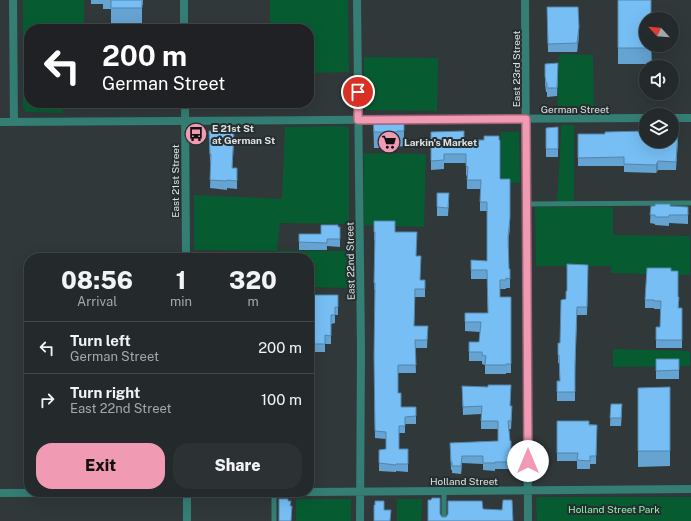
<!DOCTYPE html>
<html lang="en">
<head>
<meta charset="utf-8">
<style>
	:root { --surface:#242a2c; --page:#2c3234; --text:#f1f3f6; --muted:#a3a7a9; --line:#414648; --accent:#f19ab4 }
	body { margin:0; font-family:"Public Sans",sans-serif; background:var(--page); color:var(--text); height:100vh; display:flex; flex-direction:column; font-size:15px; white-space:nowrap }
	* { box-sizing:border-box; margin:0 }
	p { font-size:13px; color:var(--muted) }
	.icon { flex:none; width:22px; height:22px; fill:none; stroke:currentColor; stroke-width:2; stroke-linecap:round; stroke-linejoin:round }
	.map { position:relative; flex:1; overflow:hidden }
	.sheet { position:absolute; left:24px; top:253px; width:290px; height:244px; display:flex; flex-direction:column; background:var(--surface); border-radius:16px; box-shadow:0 4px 16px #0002,0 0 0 1px var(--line) }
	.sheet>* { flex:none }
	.banner { position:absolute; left:24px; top:24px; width:290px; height:84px; border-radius:16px; box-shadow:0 4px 16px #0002,0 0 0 1px var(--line); background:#202124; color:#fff; overflow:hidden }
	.needle { width:26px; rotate:296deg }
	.tools { position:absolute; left:639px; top:12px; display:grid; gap:8px }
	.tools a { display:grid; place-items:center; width:40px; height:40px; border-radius:50%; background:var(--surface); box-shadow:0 4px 16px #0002,0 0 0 1px var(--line); font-size:20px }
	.pin { position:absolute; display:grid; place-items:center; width:34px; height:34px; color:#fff; margin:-17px; border:2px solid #fff; border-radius:50%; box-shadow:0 1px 4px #0007 }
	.me { position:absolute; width:44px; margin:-22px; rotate:0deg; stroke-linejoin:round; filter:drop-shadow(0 0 3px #0008) }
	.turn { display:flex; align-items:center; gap:14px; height:84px; padding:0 12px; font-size:18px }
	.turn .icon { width:52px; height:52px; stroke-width:2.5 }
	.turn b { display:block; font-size:28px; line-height:34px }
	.eta { display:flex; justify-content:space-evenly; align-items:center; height:68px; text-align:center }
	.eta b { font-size:24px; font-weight:800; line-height:28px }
	.cta { display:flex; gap:8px; margin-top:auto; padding:8px 12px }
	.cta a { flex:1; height:46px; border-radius:16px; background:var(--accent); color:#111; font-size:16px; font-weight:800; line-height:46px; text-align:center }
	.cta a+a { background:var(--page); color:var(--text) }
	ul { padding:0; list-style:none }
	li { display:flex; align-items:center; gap:12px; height:52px; padding:0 12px; border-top:1px solid var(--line) }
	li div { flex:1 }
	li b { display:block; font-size:15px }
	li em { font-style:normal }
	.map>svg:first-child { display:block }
</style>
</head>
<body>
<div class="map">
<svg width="691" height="521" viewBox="0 0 691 521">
	<rect width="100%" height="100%" fill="#30383a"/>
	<!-- green -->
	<path fill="#065c30" d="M23 0H84V29H29V41L23 40Z
		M270 0H348L349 72 309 73V29H270Z
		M559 54 593 55 594 110H557Z
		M364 57 438 58 437 111 365 110 364 109Z
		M23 62H29V103H63V113L26 112 23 107Z
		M561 125H574V203H557L560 155Z
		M346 126 349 129V224L280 223 277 251H350V288L309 287V258H276L277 251 194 250V195L282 199 285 127Z
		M501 132H519L520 183H501Z
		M364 153 426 154 424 227 364 225Z
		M535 207H613V235L690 236V275L611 273V266H536Z
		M613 349 690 351V366L613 367Z
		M538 497H691V521H537L536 500Z
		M296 499H351V521H296Z
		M397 499H422L421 521H397Z"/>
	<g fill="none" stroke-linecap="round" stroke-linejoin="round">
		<!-- service -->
		<path stroke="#347e74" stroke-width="5" d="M526 204 691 203
			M444 491V521
			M274 521V492"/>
		<!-- minor -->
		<path stroke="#347e74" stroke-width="8" d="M13 0 14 122
			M357 0 361 350 360 521
			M525 0 528 521
			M672 118H691
			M0 122 646 118
			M309 492 691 489
			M0 493 251 492"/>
		<!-- tertiary -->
		<path stroke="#347e74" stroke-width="8" d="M184 0V29
			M185 103 186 258
			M187 492V521"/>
	</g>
	<!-- wall -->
	<path fill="#65a3d2" d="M91 0H143V5H142V24H111V9H103V4H91Z
		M618 0 651 45 652 64H618Z
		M547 7 579 36 577 52H548Z
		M545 64 558 72 557 96 547 97V92H546L545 84Z
		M373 118 397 122 404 121V146L397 147V148H374Z
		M558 127V157H546V128Z
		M209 131 234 139 232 168H237V189L227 188V190L210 188 211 162H210Z
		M431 132 464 140 500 179 510 226 508 245 509 269H510V288H506V289H500V297H511V373H506V374H485V365L482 364V361H469V342H479L480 332 465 331V313H488L487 279H471V260L487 261V211H480V189H467V176L466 175V163H444V169L431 170Z
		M578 134 678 140 676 170H658L656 173 624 172V166H578Z
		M449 201 448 216H437V207Z
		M651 206 688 207V224L669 223V226L655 225V224L650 223Z
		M374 221 395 232 416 256 420 280H425V297H415L414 326H428L427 348H415L416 373H398V393L401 407H416V424H405V433H399V449H408V472L396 471V472L379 471V450L386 449V439L375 438 374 364 375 290H374L375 240H374Z
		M338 227H340V247L327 246V250H299V234H321Z
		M588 265 587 315H577L576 343 575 373V401H557V381H560L559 363H558V343H560L567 291Z
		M671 271 678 297 679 308H682V348H656V327H660V309H654V308H645V300Z
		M309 295H338V315H335V323L331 324V344H325V352H314V343L309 344Z
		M656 359H679V379H656Z
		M462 386 511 406 512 413 511 429H509L510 441H511V469H495V471L483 470V464L462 463 461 474 452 473V470H451L450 443 498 441V429H481V414L463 415Z
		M670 387V466L638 467V388Z
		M611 404 622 412 621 426H610Z
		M557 421 597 425 596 464H590V469H577V461H557Z"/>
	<!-- shaded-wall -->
	<path fill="#5385ab" d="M579 27V36L577 52V43Z
		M234 131V139L232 176V168Z
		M658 161V170L656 173V165Z
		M510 188V226L508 247V238Z
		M462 456V463L461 474V466Z"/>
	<!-- building -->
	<path fill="#76bef4" stroke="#5385ab" d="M111 0H142V8H111Z
		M618 0H651V19H646V45H651L652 48H618Z
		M547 7H578L579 27 577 43 548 44Z
		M558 63 557 88H547V83H546L545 76V64Z
		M373 118H397V122L404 121V131H397V132H374Z
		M558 127V149H546V128Z
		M209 131H234L232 168H237V181L227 180V181L210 180 211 154H210Z
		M464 131V140H484V136H499V140H500V179H510V217L508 238 509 269H510V279L506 278V280H500V297H511V364H506V365H485L486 356 482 355V352H469V342H479L481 322H465V313H488L487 270H471V260L487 261V202H480L481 180H467L468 167 466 166V154H444V160L431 161V132Z
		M646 131V141H672V131H678L676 162 658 161 656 165 624 164V157L578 158V134H605V132Z
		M437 193H449L448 208 437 207Z
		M655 204H670V206L688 207V215H669V217H655V215H650L651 206H655Z
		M374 221H395V232H417L416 256H421L420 280H425V289H415L414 326H428L427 340H415L416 365H398V393H401V407H416V416L405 417V426H399V449H408V464H396V465L379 463V450L386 449V432L375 431 374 356 375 283H374L375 232H374Z
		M321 225H338V227H340V239H327V243L299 242V234H321Z
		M217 254 242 256V258H211V256L218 257Z
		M567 264 588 265 587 307H577L576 335 575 364V392H557V381H560L559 355H558V343H560L561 300 566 299V291H567Z
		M647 268H671V271H678V297H679L678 308H682V340H656V327H660L661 301H654V300H645Z
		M309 295H338V307H335V315H331V336L325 335V344H314V335H309Z
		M656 359H679V370L656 371Z
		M488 385H511L510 406H512L511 421H508L510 441H511V462H495V463H483V456H462L461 466H452V462H451L450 443 498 441V421H481L482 406 463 407 462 386 488 387Z
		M670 387V451H638V388Z
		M611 404H622L621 418H610Z
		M557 421H589V425H597L596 456H590V461L577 460 578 453H557Z
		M432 498H440V514L442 517H446L448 514V501H482L483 509 502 510 503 500H512L513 521H428V500H431Z
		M279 499H288V501H291L290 506H292L291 521H279Z
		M375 501H384V510H391L390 521H374V505H375Z"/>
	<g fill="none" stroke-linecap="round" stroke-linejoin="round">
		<!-- route casing -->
		<g stroke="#9d6475" stroke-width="10">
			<path id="route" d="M358 92V120L526 119 528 461"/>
		</g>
		<!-- route -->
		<use href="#route" stroke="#f19ab4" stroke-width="7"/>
	</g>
	<!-- icons -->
	<defs>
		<g id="bus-disc" transform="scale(1.15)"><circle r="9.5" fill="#f19ab4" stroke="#262e2f"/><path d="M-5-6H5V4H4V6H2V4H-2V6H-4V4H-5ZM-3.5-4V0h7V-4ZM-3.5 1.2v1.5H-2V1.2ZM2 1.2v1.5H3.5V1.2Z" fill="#111"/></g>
		<g id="supermarket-disc" transform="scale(1.15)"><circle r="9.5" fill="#f19ab4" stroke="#262e2f"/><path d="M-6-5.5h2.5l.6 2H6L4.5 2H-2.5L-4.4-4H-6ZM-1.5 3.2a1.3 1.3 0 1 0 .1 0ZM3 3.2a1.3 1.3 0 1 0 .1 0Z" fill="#111"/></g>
	</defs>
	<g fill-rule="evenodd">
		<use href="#bus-disc" x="196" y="134"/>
		<use href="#supermarket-disc" x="389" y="142"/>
	</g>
	<g text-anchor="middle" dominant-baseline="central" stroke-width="4" stroke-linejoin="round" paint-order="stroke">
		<!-- street labels -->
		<g font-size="10" fill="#dde2e3" stroke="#262e2f">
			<text transform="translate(516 69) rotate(-90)">East 23rd Street</text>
			<text x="575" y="109">German Street</text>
			<text transform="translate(175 181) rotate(-90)">East 21st Street</text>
			<text transform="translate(350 261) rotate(-91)">East 22nd Street</text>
			<text x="464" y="481">Holland Street</text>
		</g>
		<!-- poi labels -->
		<g font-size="10" font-weight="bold" fill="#dde2e3" stroke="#262e2f" text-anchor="start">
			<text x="212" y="128">E 21st St<tspan x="212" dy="12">at German St</tspan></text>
			<text x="404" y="142">Larkin's Market</text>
		</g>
		<!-- park labels -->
		<g font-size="10" fill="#8df4af" stroke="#262e2f">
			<text x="614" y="509">Holland Street Park</text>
		</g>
	</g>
</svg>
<div class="tools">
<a><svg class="needle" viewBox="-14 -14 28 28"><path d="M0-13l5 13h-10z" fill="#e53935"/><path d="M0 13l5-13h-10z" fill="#a3a7a9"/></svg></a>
<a><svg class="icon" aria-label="sound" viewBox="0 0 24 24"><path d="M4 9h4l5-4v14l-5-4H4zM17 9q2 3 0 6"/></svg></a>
<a><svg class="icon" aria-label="layers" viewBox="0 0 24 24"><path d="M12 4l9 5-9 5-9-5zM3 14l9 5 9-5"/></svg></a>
</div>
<div class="pin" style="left:358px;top:92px;background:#d93025"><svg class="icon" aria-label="arrive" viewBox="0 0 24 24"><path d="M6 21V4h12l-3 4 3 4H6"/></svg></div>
<svg class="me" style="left:528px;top:461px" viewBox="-20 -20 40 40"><circle r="19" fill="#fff"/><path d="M0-13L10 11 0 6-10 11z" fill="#f19ab4"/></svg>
<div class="banner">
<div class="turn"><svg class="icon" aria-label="left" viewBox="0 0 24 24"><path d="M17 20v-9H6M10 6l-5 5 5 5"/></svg><div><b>200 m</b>German Street</div></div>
</div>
<section class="sheet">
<div class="eta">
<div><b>08:56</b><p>Arrival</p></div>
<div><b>1</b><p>min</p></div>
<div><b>320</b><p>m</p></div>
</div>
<ul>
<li><svg class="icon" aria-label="left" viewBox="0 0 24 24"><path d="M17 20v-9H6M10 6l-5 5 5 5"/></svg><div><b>Turn left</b><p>German Street</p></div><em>200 m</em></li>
<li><svg class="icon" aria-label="right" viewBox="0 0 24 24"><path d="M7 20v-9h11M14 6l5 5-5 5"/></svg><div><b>Turn right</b><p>East 22nd Street</p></div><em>100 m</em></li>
</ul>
<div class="cta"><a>Exit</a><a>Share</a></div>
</section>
</div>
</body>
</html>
